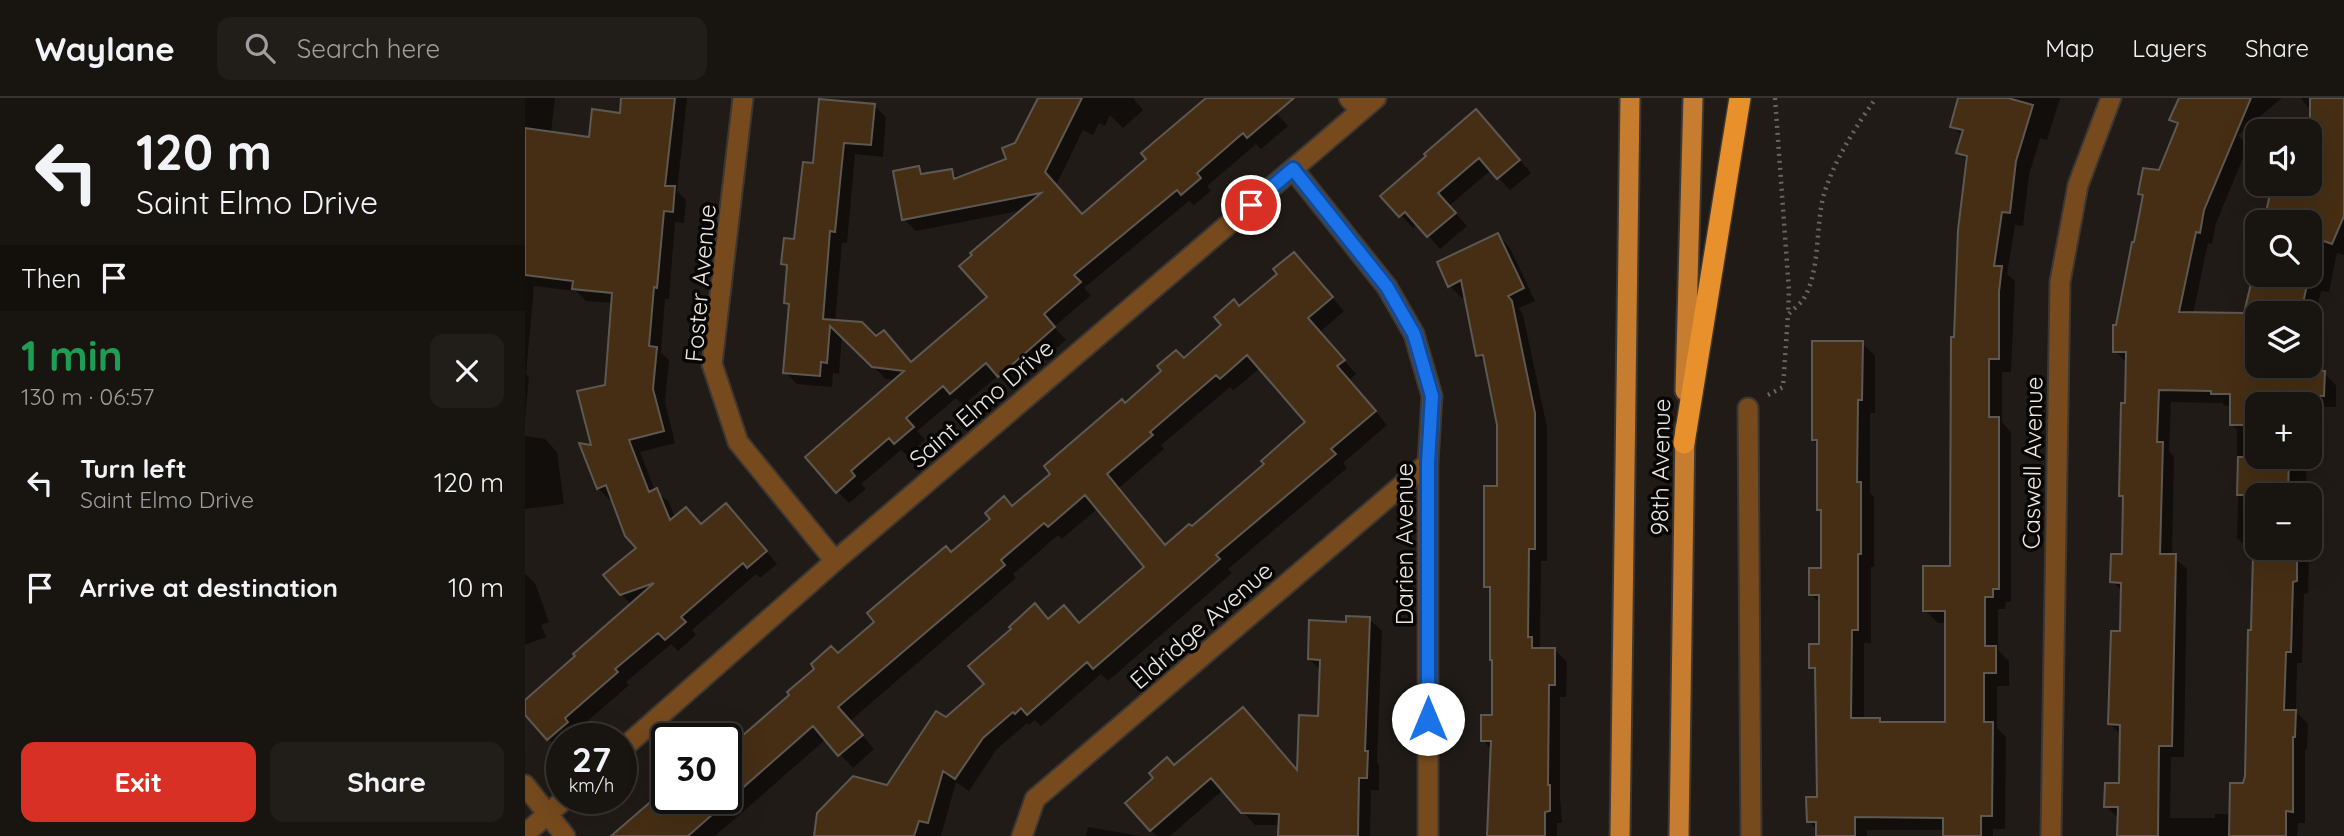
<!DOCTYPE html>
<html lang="en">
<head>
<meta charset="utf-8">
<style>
	:root { --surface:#181410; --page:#211d19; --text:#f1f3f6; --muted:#9f9e9f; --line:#363330; --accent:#d93025 }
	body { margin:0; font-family:Quicksand,sans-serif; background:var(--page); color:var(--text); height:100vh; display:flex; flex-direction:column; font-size:26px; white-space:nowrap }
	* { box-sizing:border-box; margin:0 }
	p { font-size:23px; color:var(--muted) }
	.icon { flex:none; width:38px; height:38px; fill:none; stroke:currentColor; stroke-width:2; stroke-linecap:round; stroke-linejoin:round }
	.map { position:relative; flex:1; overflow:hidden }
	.drawer { display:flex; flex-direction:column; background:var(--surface); width:525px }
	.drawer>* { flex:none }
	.guide { background:#181410; color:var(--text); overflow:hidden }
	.buttons { position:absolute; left:1720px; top:21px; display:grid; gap:14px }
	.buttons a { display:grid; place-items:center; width:77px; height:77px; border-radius:14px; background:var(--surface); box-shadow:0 7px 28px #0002,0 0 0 2px var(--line); font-size:35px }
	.speed { position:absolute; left:21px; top:625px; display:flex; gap:14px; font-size:35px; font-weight:700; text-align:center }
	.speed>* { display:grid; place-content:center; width:91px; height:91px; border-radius:50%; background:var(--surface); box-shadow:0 7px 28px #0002,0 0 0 2px var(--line); line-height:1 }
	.speed small { font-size:18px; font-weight:400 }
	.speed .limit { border:4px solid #111; border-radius:10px; background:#fff; color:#111 }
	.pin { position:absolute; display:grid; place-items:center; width:60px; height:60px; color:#fff; margin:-30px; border:4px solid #fff; border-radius:50%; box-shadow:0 2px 7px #0007 }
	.me { position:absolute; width:77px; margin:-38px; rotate:0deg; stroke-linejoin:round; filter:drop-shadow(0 0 5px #0008) }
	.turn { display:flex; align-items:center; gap:24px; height:147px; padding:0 21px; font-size:32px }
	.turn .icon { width:91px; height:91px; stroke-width:2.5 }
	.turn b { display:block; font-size:49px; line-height:60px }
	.then { display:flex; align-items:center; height:66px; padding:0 21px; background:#0003; gap:14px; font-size:26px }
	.round { display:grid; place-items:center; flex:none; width:74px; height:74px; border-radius:14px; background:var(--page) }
	.overview { display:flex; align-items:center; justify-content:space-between; height:119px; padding:0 21px }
	h1 { font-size:42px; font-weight:700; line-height:52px; color:#1e9e55 }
	.action { display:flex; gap:14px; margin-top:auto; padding:14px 21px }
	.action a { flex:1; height:80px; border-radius:14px; background:var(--accent); color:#fff; font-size:28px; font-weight:700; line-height:80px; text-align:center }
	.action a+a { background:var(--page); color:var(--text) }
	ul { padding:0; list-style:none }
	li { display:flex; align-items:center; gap:21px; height:105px; padding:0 21px }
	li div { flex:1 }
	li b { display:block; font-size:26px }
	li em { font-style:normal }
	header { display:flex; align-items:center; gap:42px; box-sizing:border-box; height:98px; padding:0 35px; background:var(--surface); border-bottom:2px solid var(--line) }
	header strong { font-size:33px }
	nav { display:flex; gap:38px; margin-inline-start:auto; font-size:24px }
	.search { width:490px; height:63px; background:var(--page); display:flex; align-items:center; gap:18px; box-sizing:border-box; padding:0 24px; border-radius:14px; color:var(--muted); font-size:26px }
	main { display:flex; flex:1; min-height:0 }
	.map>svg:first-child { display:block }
</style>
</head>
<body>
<header>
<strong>Waylane</strong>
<div class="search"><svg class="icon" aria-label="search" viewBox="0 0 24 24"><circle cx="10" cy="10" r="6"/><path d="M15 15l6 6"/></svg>Search here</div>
<nav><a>Map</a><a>Layers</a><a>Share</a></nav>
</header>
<main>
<section class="drawer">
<div class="guide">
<div class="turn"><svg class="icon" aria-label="left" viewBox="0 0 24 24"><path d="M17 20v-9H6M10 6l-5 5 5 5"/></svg><div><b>120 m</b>Saint Elmo Drive</div></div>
<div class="then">Then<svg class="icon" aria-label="arrive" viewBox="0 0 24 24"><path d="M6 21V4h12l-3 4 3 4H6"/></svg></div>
</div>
<div class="overview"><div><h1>1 min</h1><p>130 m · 06:57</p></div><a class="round"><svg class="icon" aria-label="close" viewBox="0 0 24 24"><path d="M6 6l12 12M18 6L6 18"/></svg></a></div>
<ul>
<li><svg class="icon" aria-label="left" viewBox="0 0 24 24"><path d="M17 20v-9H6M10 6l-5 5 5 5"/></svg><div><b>Turn left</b><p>Saint Elmo Drive</p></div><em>120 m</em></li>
<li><svg class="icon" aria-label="arrive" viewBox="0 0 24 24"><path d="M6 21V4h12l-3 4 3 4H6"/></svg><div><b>Arrive at destination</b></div><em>10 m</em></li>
</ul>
<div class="action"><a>Exit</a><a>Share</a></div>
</section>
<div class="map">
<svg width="1819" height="738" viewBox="0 0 1819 738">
	<rect width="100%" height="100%" fill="#201b16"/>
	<!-- shadow -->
	<path fill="#0007" fill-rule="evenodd" d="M0 0H30L26 35 66 41 96 17 98 0H162L152 93 161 102 159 125 150 124 144 201H140L136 255 144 262 140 304 150 345 115 354 130 393 144 404 150 420 177 428 212 419 252 466 235 480 231 476 167 532 171 537 153 553 146 546 101 584 104 587 51 633 54 637 50 640H37L35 653 0 614V604L107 507 96 496 113 450 88 401 85 402 73 390 68 349 81 288 88 205 61 203 51 193 9 188 1 276 4 279 0 322Z
		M515 0H608L618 12 598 30 585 17 580 28 574 25 568 37 558 32 531 87 558 118 624 61 681 0H738L763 28 736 51 731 46 682 88 686 93 669 107 664 103 559 190 566 197 529 229 541 242 486 289 474 277 438 307 431 300 392 333 400 342 382 357 376 352 336 386 341 391 324 405 312 393 371 282 361 281 317 237 314 276 308 275 307 289 272 286 260 274 266 210 261 205 264 171 258 165 271 143 290 67 349 7 361 19 358 59 330 56 322 145 317 144 310 224 351 241 387 266 464 200 498 112 391 133 379 121 394 70 401 77 427 73 435 81 483 62Z
		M1435 0H1535L1522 42 1515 40 1504 77 1498 128 1490 127 1482 176 1490 183 1486 274H1477V324L1486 334V504H1481L1480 511H1473V552L1484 563V588H1472V630L1481 639 1480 731H1468V738H1420V732H1342V738H1293V732L1283 723 1294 701 1292 575 1286 570 1296 548V506L1286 496 1297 472 1298 416 1294 412V347L1288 342 1337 245 1350 258V315H1345V395L1349 399V469H1346V545H1339V621H1354L1359 626H1422V525H1413L1400 512 1426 469 1431 241 1443 64 1433 54 1438 39 1427 28Z
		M1655 0H1757L1713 37 1723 48 1691 125 1687 146 1683 145 1668 216 1721 217 1732 163V177H1785V124H1744L1759 86H1785V36L1796 27 1776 0H1819V157L1812 155 1804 194 1796 193 1789 225 1787 274 1799 275 1811 287V309H1786V337L1785 306H1732V359H1782L1781 390 1786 395 1785 423V397H1732V450H1784L1783 495 1779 496 1777 565H1772L1771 614 1783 626 1782 651H1780V725H1773L1772 738H1594V721L1581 708 1595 687 1596 637 1585 626 1597 534 1598 494 1587 483 1599 457 1600 401 1596 397 1603 266 1590 253 1619 99 1615 95 1635 74 1654 29 1646 21ZM1732 215H1785V268H1732ZM1646 304 1697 305 1700 308H1707L1706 326 1712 332V368L1714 371 1712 440 1725 452H1730L1728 534 1720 687 1707 716H1690V720H1645L1646 659H1659L1662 471 1647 458 1649 359 1644 353Z
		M963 25 1006 75 985 92 966 72 924 108 942 128 915 151 893 126 888 130 858 98Z
		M973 137 985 150 1010 203 994 210 998 217 1022 329V463H1016L1015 550 1029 551 1042 564 1041 599H1035V699L1037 725H1032V738H964L967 652 958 642 969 619 967 495 961 488 974 390V327L962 266 953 258 941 198 937 200 925 188Z
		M781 169 819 213 795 234 831 276 824 282 862 327 818 365 822 370 703 471 707 475 583 583 576 576 516 628 510 622 504 627 502 625 471 652 444 693 431 684 416 738H295L363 689 421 621 461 586 488 531 510 508 524 522 539 509 555 526 621 469 573 410 537 441 533 437 488 476 491 480 325 623 349 651 328 670 301 641 190 738H100L148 700H201L313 557 426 456 488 409 527 376 600 307 659 262 715 210ZM735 270 783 325 742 366 667 430 641 448 594 390 639 351 636 347 705 289 709 292Z
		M0 338 20 341 32 354 39 406 0 411Z
		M0 476 10 485 24 524 16 527 21 539 0 547Z
		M844 521 857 533 852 664 854 667V692H846L845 738H754L755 727H730L698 692 645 738H632L626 732 650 669 774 675 795 620 797 573 784 561 822 526Z
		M563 729 615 738H561Z"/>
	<!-- building -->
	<path fill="#452e14" stroke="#5e5852" stroke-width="2" fill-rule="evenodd" d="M96 0H150L140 88H150L148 114 139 113 132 190 129 189 124 248 132 249 128 291 139 333 104 342 124 394 132 390 145 422 161 409 176 426 201 405 242 453 222 470 218 465 156 519 161 524 140 542 133 535 90 571 93 574 40 620 43 624 22 642 0 617V602L50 558 48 556 129 485 95 497 78 477 111 450 100 438 81 387 72 391 54 345 66 347 52 293 80 287 87 195 47 191 48 183 0 177V30L64 39 67 11 95 15Z
		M513 0H557L520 74 557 116 621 61 616 55 681 0H769L722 40 718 35 672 75 676 80 656 97 652 92 549 177 556 184 519 216 530 229 473 279 461 265 425 296 418 288 381 320 389 329 369 346 364 340 326 373 330 378 311 395 280 359 379 273 347 269 305 228 302 265 296 264 295 278 258 275 264 206 259 205 262 167 256 166 259 140 269 141 278 64 288 65 294 1 350 6 346 47 319 45 310 134 305 133 298 221 337 224 351 238 359 232 386 264 462 199 434 168 447 157 445 155 516 95 377 122 368 73 394 68 396 76 427 71 429 81 481 61 477 50 490 45Z
		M1433 0H1483L1508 7 1491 63 1485 115 1477 114 1469 168H1477L1474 194V261H1464V319H1474V491H1468V499H1460V548H1471V575H1459V624H1468L1467 718H1456V738H1418V720L1330 719V738H1291V724H1282L1281 699H1292L1290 570H1284V546H1294V497H1284V470H1296V412H1292V342H1287V243H1338L1337 302H1333L1332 384H1336V456H1333V532H1327L1326 620H1355V624H1420V513H1398V468H1425L1426 239H1429L1433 132 1442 58 1431 55 1438 32 1425 29Z
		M1654 0H1726L1679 112 1675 135 1671 134 1654 214 1719 215 1728 177H1784L1776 215H1732V268H1769V272L1800 273 1799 298 1775 297V306H1732V327H1705V296H1686V293L1634 292 1632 344H1638L1635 456H1651L1647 648H1634L1633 738H1592L1593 709H1579L1580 685H1594L1595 627 1583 626 1586 533H1595L1596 485 1585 484 1586 456H1597L1598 398H1594L1596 305H1600L1601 254H1588V227H1591L1607 144H1609L1618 97 1613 96 1618 70 1634 72 1653 25 1644 22Z
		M1785 0H1819V118L1807 146 1785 138V124H1739L1747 86H1785Z
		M951 11 995 62 972 81 954 60 913 95 931 115 902 139 880 114 874 119 855 98 901 58 899 56Z
		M973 135 999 190 983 198 987 203 1010 315V451H1004L1003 539H1007V550H1030V587H1024L1023 687H1025V713L1020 714V738H962L966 643H956V617H967V562H965V489H959V388H972V327L958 257 951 258 936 182 923 189 912 164Z
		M769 154 808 199 783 220 820 262 812 268 851 313 806 351 811 356 691 457 695 461 568 571 562 564 502 617 496 610 490 616 488 614 458 640 430 681 418 673 403 725 394 723 389 738H289L292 715 328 678 362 687 411 613 421 619 459 586 443 568 486 531 484 529 510 505 523 521 539 507 554 525 619 469 560 397 523 429 519 425 476 462 480 467 313 609 338 637 313 658 288 628 163 738H86L130 700H201V652L264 597 262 594 289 571 286 566 306 548 313 555 349 524 342 515 421 448 426 454 465 421 460 415 479 398 487 408 525 376 519 368 597 301 600 305 636 273 632 268 651 252 659 260 696 227 689 219 709 201 714 208 752 176 748 171ZM722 257 780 324 736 363 739 366 667 428 664 426 640 447 582 376 628 337 625 334 691 277 695 281Z
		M1713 359H1764L1763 397H1712Z
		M1728 456 1772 457V483L1768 484 1766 554H1761L1759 612H1771L1770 639H1768V714L1761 713V738H1704L1705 685H1718L1720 678 1723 532H1726Z
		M821 518 845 519 840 653H843L842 680H834L833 738H753L754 716 716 715 686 680 625 733 600 705 628 680 624 675 642 659 649 667 718 609 772 672 774 617 793 618 795 562 783 561 784 522 821 524Z"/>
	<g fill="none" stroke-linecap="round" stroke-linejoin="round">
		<!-- minor casing -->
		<g stroke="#3c3733" stroke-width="23">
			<path id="minor" d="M218 0 187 266 213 344 310 463
				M824 0 836 13
				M768 71 862 189 889 236 907 298 903 365V738
				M1223 310 1226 738
				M96 652 310 463 851 0
				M0 687 40 738
				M0 736 41 700
				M497 738 510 701 903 365
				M1526 738 1535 184 1553 87 1586 0"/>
		</g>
		<!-- primary casing -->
		<g stroke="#3c3733" stroke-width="23">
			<path id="primary" d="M1160 293 1168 0
				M1095 738 1105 0
				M1154 738 1160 330"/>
		</g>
		<!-- motorway casing -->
		<g stroke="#3c3733" stroke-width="24">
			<path id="motorway" d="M1159 345 1215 0"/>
		</g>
		<!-- path -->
		<path stroke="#6a6561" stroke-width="4.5" stroke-dasharray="2 5" stroke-linecap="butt" d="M1250 0 1264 193 1263 216
			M1243 297 1258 289 1263 217C1267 212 1274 207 1278 202 1296 173 1290 128 1299 96 1309 63 1331 28 1351 0"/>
		<!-- minor -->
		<use href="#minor" stroke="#764a1d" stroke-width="19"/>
		<!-- primary -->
		<use href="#primary" stroke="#c67d2f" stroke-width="19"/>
		<!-- motorway -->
		<use href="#motorway" stroke="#e8902c" stroke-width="21"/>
	</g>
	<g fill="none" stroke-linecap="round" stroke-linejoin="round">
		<!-- route casing -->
		<g stroke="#114b97" stroke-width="18">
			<path id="route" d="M726 107 768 71 862 189 889 236 907 298 903 365V621"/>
		</g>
		<!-- route -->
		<use href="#route" stroke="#1a73e8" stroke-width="12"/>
	</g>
	<g text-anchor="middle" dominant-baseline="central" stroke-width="7" stroke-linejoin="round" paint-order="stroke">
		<!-- street labels -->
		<g font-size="24" fill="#eae6e3" stroke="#080605">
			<text transform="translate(175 185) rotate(-85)">Foster Avenue</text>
			<text transform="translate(456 305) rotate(-41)">Saint Elmo Drive</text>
			<text transform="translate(1507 365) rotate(-89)">Caswell Avenue</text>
			<text transform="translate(1135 369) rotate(-89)">98th Avenue</text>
			<text transform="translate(879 446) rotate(-90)">Darien Avenue</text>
			<text transform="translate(676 527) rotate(-41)">Eldridge Avenue</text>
		</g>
	</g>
</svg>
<div class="buttons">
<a><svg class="icon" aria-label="sound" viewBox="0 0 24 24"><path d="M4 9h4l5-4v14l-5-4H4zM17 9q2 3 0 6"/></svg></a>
<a><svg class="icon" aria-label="search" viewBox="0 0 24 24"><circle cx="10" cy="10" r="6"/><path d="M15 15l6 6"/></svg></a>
<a><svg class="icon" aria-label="layers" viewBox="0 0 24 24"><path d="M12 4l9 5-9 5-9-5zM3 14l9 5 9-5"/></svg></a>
<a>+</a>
<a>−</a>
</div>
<div class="speed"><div>27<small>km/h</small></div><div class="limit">30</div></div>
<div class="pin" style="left:726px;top:107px;background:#d93025"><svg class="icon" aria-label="arrive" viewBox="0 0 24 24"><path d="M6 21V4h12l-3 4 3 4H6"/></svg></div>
<svg class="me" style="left:903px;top:621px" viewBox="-20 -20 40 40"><circle r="19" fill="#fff"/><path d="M0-13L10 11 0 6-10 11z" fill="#1a73e8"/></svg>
</div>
</main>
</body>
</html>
